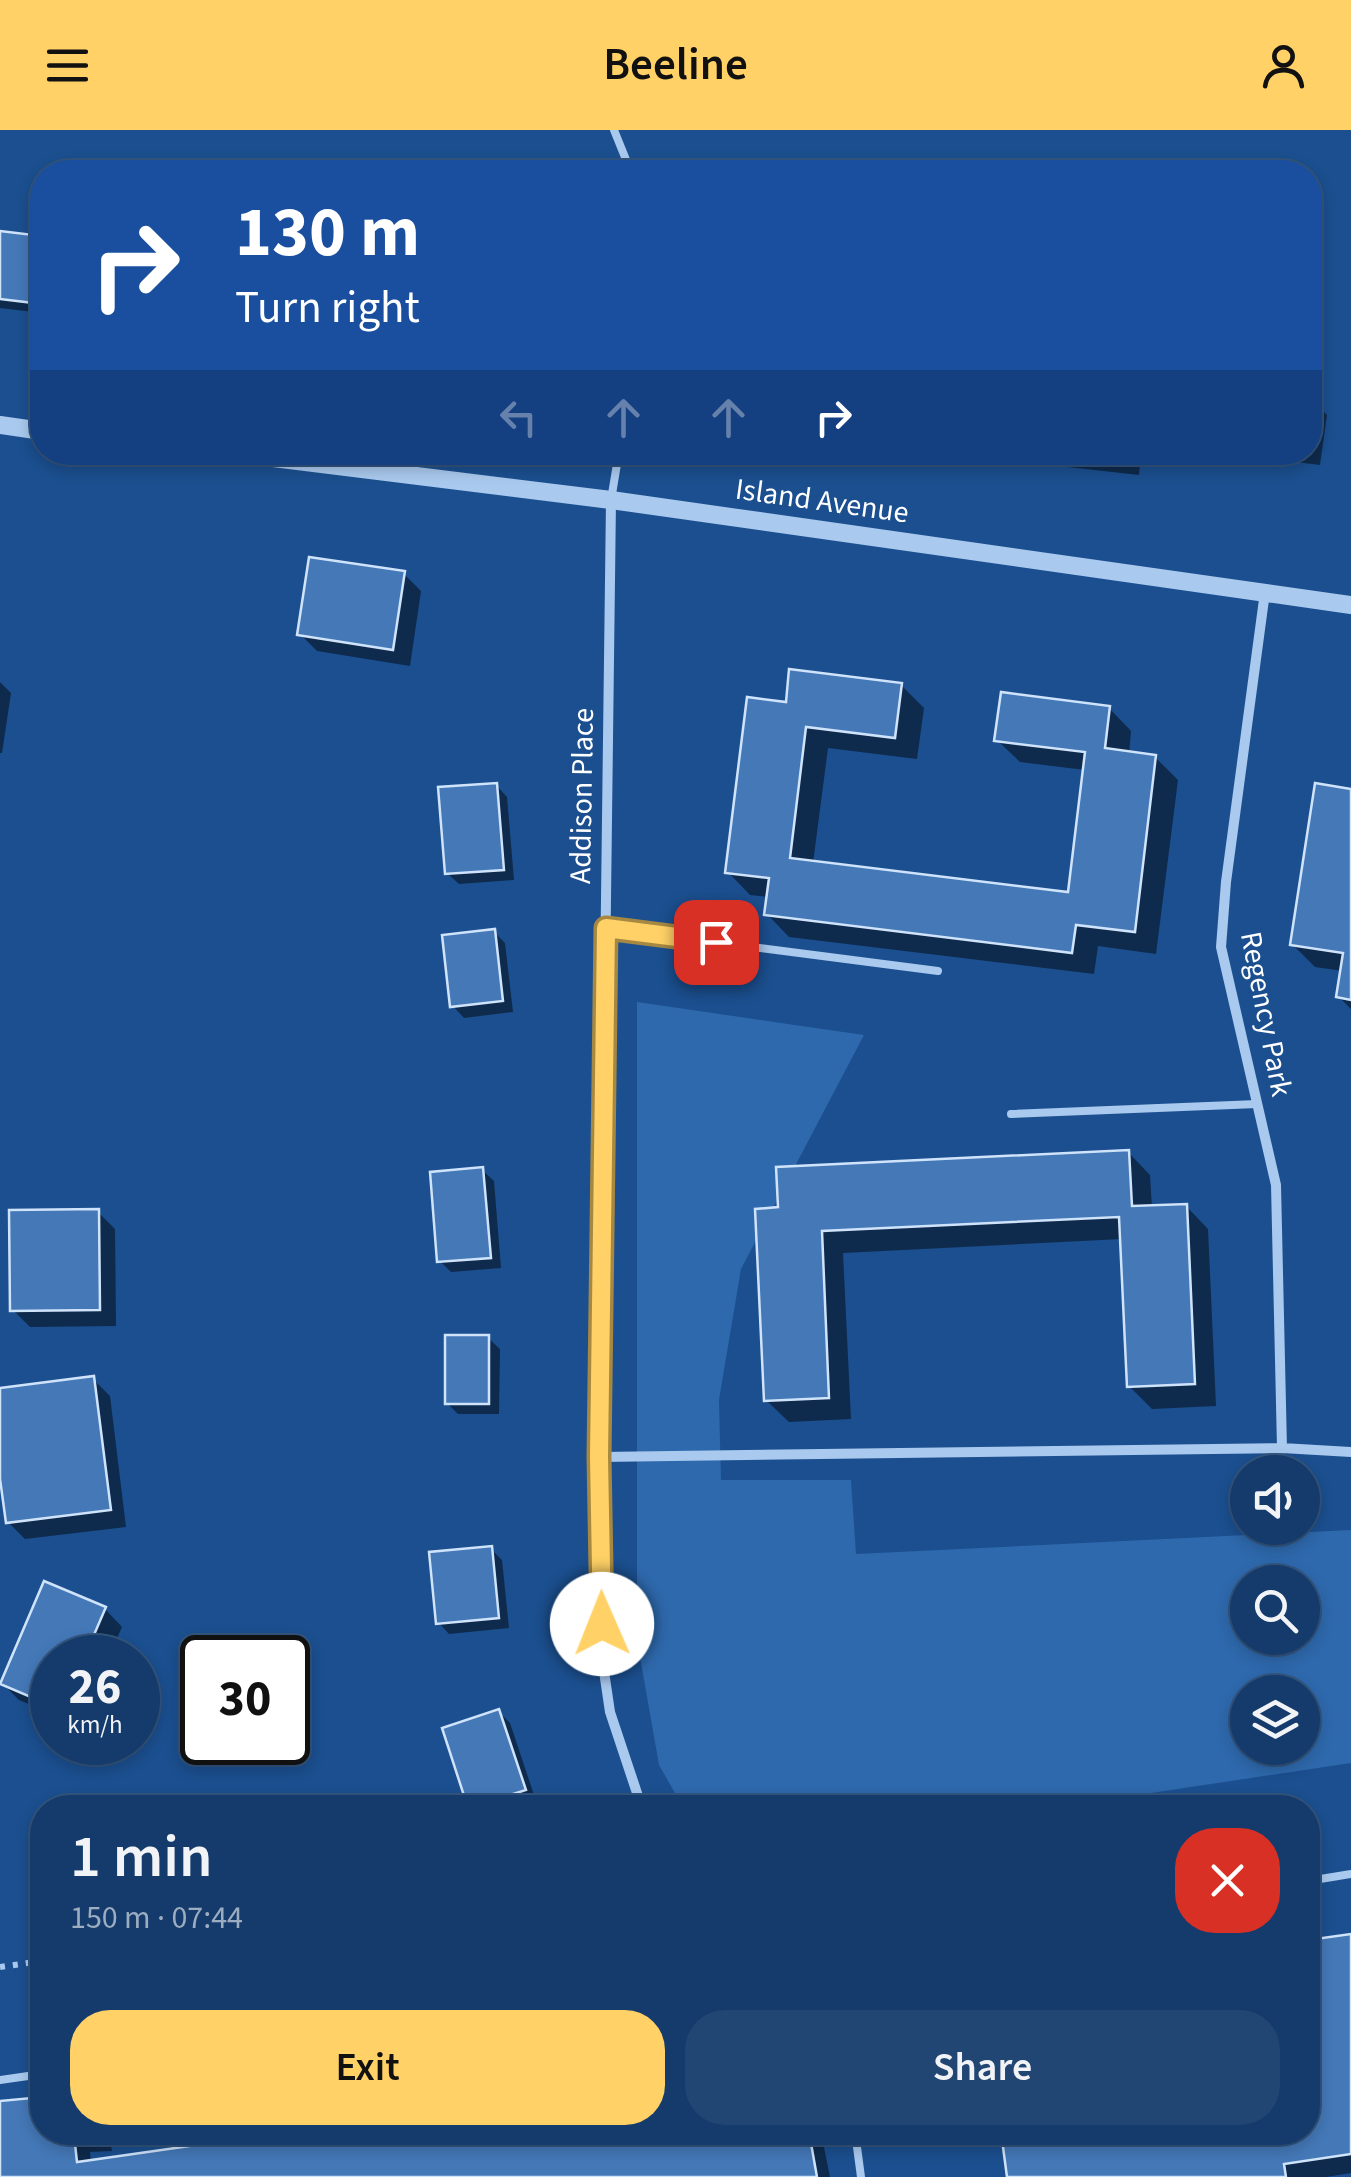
<!DOCTYPE html>
<html lang="en">
<head>
<meta charset="utf-8">
<style>
	:root { --surface:#143b6b; --page:#214673; --text:#f1f3f6; --muted:#9dadc1; --line:#33557e; --accent:#ffd166 }
	body { margin:0; font-family:"Source Sans 3",sans-serif; background:var(--page); color:var(--text); height:100vh; display:flex; flex-direction:column; font-size:38px; white-space:nowrap }
	* { box-sizing:border-box; margin:0 }
	p { font-size:32px; color:var(--muted) }
	.icon { flex:none; width:55px; height:55px; fill:none; stroke:currentColor; stroke-width:2; stroke-linecap:round; stroke-linejoin:round }
	.map { position:relative; flex:1; overflow:hidden }
	.sheet { position:absolute; left:30px; top:1665px; width:1290px; height:350px; display:flex; flex-direction:column; background:var(--surface); border-radius:40px; box-shadow:0 5px 15px #0003,0 0 0 2px var(--line) }
	.sheet>* { flex:none }
	.hud { position:absolute; left:30px; top:30px; width:1292px; height:305px; border-radius:40px; box-shadow:0 5px 15px #0003,0 0 0 2px var(--line); background:#1a4fa0; color:#fff; overflow:hidden }
	.controls { position:absolute; left:1230px; top:1325px; display:grid; gap:20px }
	.controls a { display:grid; place-items:center; width:90px; height:90px; border-radius:50%; background:var(--surface); box-shadow:0 5px 15px #0003,0 0 0 2px var(--line); font-size:50px }
	.speed { position:absolute; left:30px; top:1505px; display:flex; gap:20px; font-size:50px; font-weight:700; text-align:center }
	.speed>* { display:grid; place-content:center; width:130px; height:130px; border-radius:50%; background:var(--surface); box-shadow:0 5px 15px #0003,0 0 0 2px var(--line); line-height:1 }
	.speed small { font-size:25px; font-weight:400 }
	.speed .limit { border:5px solid #111; border-radius:15px; background:#fff; color:#111 }
	.pin { position:absolute; display:grid; place-items:center; width:85px; height:85px; color:#fff; margin:-42px; border-radius:20px; box-shadow:0 5px 15px #0006 }
	.me { position:absolute; width:110px; margin:-55px; rotate:359deg; stroke-linejoin:round; filter:drop-shadow(0 0 8px #0008) }
	.turn { display:flex; align-items:center; gap:35px; height:210px; padding:0 40px; font-size:45px }
	.turn .icon { width:130px; height:130px; stroke-width:2.5 }
	.turn b { display:block; font-size:70px; line-height:85px }
	.lanes { display:flex; align-items:center; height:95px; padding:0 40px; background:#0003; justify-content:center; gap:50px; direction:ltr }
	.lanes .off { opacity:.35 }
	.round { display:grid; place-items:center; flex:none; width:105px; height:105px; border-radius:40px; background:var(--page) }
	.head { display:flex; align-items:center; justify-content:space-between; height:170px; padding:0 40px }
	h1 { font-size:60px; font-weight:600; line-height:75px }
	.button { display:flex; gap:20px; margin-top:auto; padding:20px 40px }
	.button a { flex:1; height:115px; border-radius:40px; background:var(--accent); color:#111; font-size:40px; font-weight:600; line-height:115px; text-align:center }
	.button a+a { background:var(--page); color:var(--text) }
	header { display:flex; justify-content:space-between; align-items:center; height:130px; padding:0 40px; background:var(--accent); color:#111; font-size:45px; font-weight:600 }
	.map>svg:first-child { display:block }
</style>
</head>
<body>
<header><svg class="icon" aria-label="menu" viewBox="0 0 24 24"><path d="M4 6h16M4 12h16M4 18h16"/></svg>Beeline<svg class="icon" aria-label="person" viewBox="0 0 24 24"><circle cx="12" cy="8" r="4"/><path d="M4 21q1-7 8-7t8 7"/></svg></header>
<div class="map">
<svg width="1351" height="2047" viewBox="0 0 1351 2047">
	<rect width="100%" height="100%" fill="#1b4f8f"/>
	<!-- green -->
	<path fill="#2e69ad" fill-rule="evenodd" d="M637 872 864 905 741 1139 719 1270 721 1350H851L856 1424 1351 1400V1633L1051 1678 683 1677 659 1635 637 1510ZM1248 1452H1302V1508H1248ZM1248 1562H1302V1618H1248Z"/>
	<!-- shadow -->
	<path fill="#0007" d="M0 104 42 109V183L0 178Z
		M1310 273H1315L1327 285 1320 335 1263 328 1258 322H1310Z
		M1013 322H1141L1139 345 1023 332Z
		M404 444 421 461 410 536 317 521 300 504Z
		M0 552 11 563 2 623H0Z
		M901 555 924 578 917 629 828 618 813 733 1070 765 1085 640 1020 632 997 610 1109 578 1131 601 1129 624 1155 627 1178 650 1156 824 1098 816 1094 844 789 807 767 784 769 767 750 765 728 742 788 575Z
		M496 655 507 667 514 750 459 754 447 743Z
		M1351 661V879L1339 867 1343 841 1315 837 1292 814Z
		M494 802 505 813 513 882 464 888 453 876Z
		M1128 1022 1150 1045 1152 1078 1186 1076 1208 1099 1216 1276 1152 1279 1129 1256 1122 1109 843 1123 851 1289 789 1292 766 1270 757 1081Z
		M482 1040 494 1051 501 1138 451 1142 440 1131Z
		M98 1082 115 1099 116 1196 30 1197 13 1180Z
		M488 1208 500 1219 499 1284H458L447 1273Z
		M93 1249 110 1266 126 1397 25 1409 8 1392 0 1329V1261Z
		M491 1419 502 1430 509 1498 449 1504 438 1492Z
		M105 1479 122 1497 108 1528H52V1584L19 1570 2 1553Z
		M499 1582 510 1593 536 1671 517 1678H471L445 1600Z
		M1351 1806V2043L1326 2047H1010L1308 2002V1813Z
		M42 1970V2002H109L112 2021 90 2022 91 2033 306 2002H744L745 2007 810 2002 824 2017 830 2047H0V1974Z"/>
	<!-- building -->
	<path fill="#4478b7" stroke="#cfe3fa" stroke-width="2.5" d="M0 101 42 106V174L0 169Z
		M309 427 405 441 393 520 297 505Z
		M789 539 902 553 895 608 806 597 790 728 1068 762 1085 622 994 611 1001 562 1110 576 1105 618 1156 625 1135 802 1076 795 1072 823 764 785 769 748 725 743 747 567 786 572Z
		M497 653 504 740 445 744 438 657Z
		M1315 653 1351 659V870L1336 867 1343 823 1290 815Z
		M495 799 503 871 450 877 442 805Z
		M1129 1020 1132 1076 1187 1074 1195 1254 1127 1257 1119 1087 822 1101 829 1268 764 1271 755 1079 778 1077 776 1037Z
		M483 1037 491 1128 437 1132 430 1042Z
		M99 1079 100 1180 10 1181 9 1080Z
		M445 1205H489V1274H445Z
		M94 1246 111 1380 6 1393 0 1349V1258Z
		M492 1416 499 1488 436 1494 429 1422Z
		M44 1451 106 1477 84 1528H52V1576L0 1554Z
		M499 1579 526 1660 468 1678 442 1598Z
		M1351 1804V2024L1284 2034 1286 2047H1007L1001 2002H1308V1810Z
		M42 1967V2002H96V2005H74L77 2032 288 2002H731L732 2006 809 2002 817 2047H0V1971Z"/>
	<g fill="none" stroke-linecap="round" stroke-linejoin="round">
		<!-- path -->
		<path stroke="#a9c9ee" stroke-width="6" stroke-dasharray="5 8" stroke-linecap="butt" d="M0 1837 42 1831"/>
		<!-- service -->
		<path stroke="#a9c9ee" stroke-width="8" d="M614 0 631 42
			M611 370 619 322
			M606 798 938 841
			M1011 984 1257 974
			M1308 1751 1351 1744
			M0 1950 42 1944
			M855 2002 861 2047"/>
		<!-- minor -->
		<path stroke="#a9c9ee" stroke-width="10" d="M611 370 599 1327 602 1528 610 1582 642 1678
			M1265 462 1226 752 1221 817 1276 1055 1282 1318
			M599 1327 1282 1318 1351 1322"/>
		<!-- tertiary -->
		<path stroke="#a9c9ee" stroke-width="18" d="M0 295 42 301
			M224 322 611 370 1351 475"/>
	</g>
	<g fill="none" stroke-linecap="round" stroke-linejoin="round">
		<!-- route casing -->
		<g stroke="#a68842" stroke-width="25">
			<path id="route" d="M602 1494 599 1327 606 798 716 812"/>
		</g>
		<!-- route -->
		<use href="#route" stroke="#ffd166" stroke-width="18"/>
	</g>
	<g text-anchor="middle" dominant-baseline="central" stroke-width="8" stroke-linejoin="round" paint-order="stroke">
		<!-- street labels -->
		<g font-size="30" fill="#fff" stroke="#1b4f8f">
			<text transform="translate(822 371) rotate(8)">Island Avenue</text>
			<text transform="translate(582 666) rotate(-89)">Addison Place</text>
			<text transform="translate(1266 884) rotate(79)">Regency Park</text>
		</g>
	</g>
</svg>
<div class="controls">
<a><svg class="icon" aria-label="sound" viewBox="0 0 24 24"><path d="M4 9h4l5-4v14l-5-4H4zM17 9q2 3 0 6"/></svg></a>
<a><svg class="icon" aria-label="search" viewBox="0 0 24 24"><circle cx="10" cy="10" r="6"/><path d="M15 15l6 6"/></svg></a>
<a><svg class="icon" aria-label="layers" viewBox="0 0 24 24"><path d="M12 4l9 5-9 5-9-5zM3 14l9 5 9-5"/></svg></a>
</div>
<div class="speed"><div>26<small>km/h</small></div><div class="limit">30</div></div>
<div class="pin" style="left:716px;top:812px;background:#d93025"><svg class="icon" aria-label="arrive" viewBox="0 0 24 24"><path d="M6 21V4h12l-3 4 3 4H6"/></svg></div>
<svg class="me" style="left:602px;top:1494px" viewBox="-20 -20 40 40"><circle r="19" fill="#fff"/><path d="M0-13L10 11 0 6-10 11z" fill="#ffd166"/></svg>
<div class="hud">
<div class="turn"><svg class="icon" aria-label="right" viewBox="0 0 24 24"><path d="M7 20v-9h11M14 6l5 5-5 5"/></svg><div><b>130 m</b>Turn right</div></div>
<div class="lanes"><svg class="icon off" aria-label="left" viewBox="0 0 24 24"><path d="M17 20v-9H6M10 6l-5 5 5 5"/></svg><svg class="icon off" aria-label="ahead" viewBox="0 0 24 24"><path d="M12 20V5M6 11l6-6 6 6"/></svg><svg class="icon off" aria-label="ahead" viewBox="0 0 24 24"><path d="M12 20V5M6 11l6-6 6 6"/></svg><svg class="icon" aria-label="right" viewBox="0 0 24 24"><path d="M7 20v-9h11M14 6l5 5-5 5"/></svg></div>
</div>
<section class="sheet">
<div class="head"><div><h1>1 min</h1><p>150 m · 07:44</p></div><a class="round" style="background:#d93025;color:#fff"><svg class="icon" aria-label="close" viewBox="0 0 24 24"><path d="M6 6l12 12M18 6L6 18"/></svg></a></div>
<div class="button"><a>Exit</a><a>Share</a></div>
</section>
</div>
</body>
</html>
